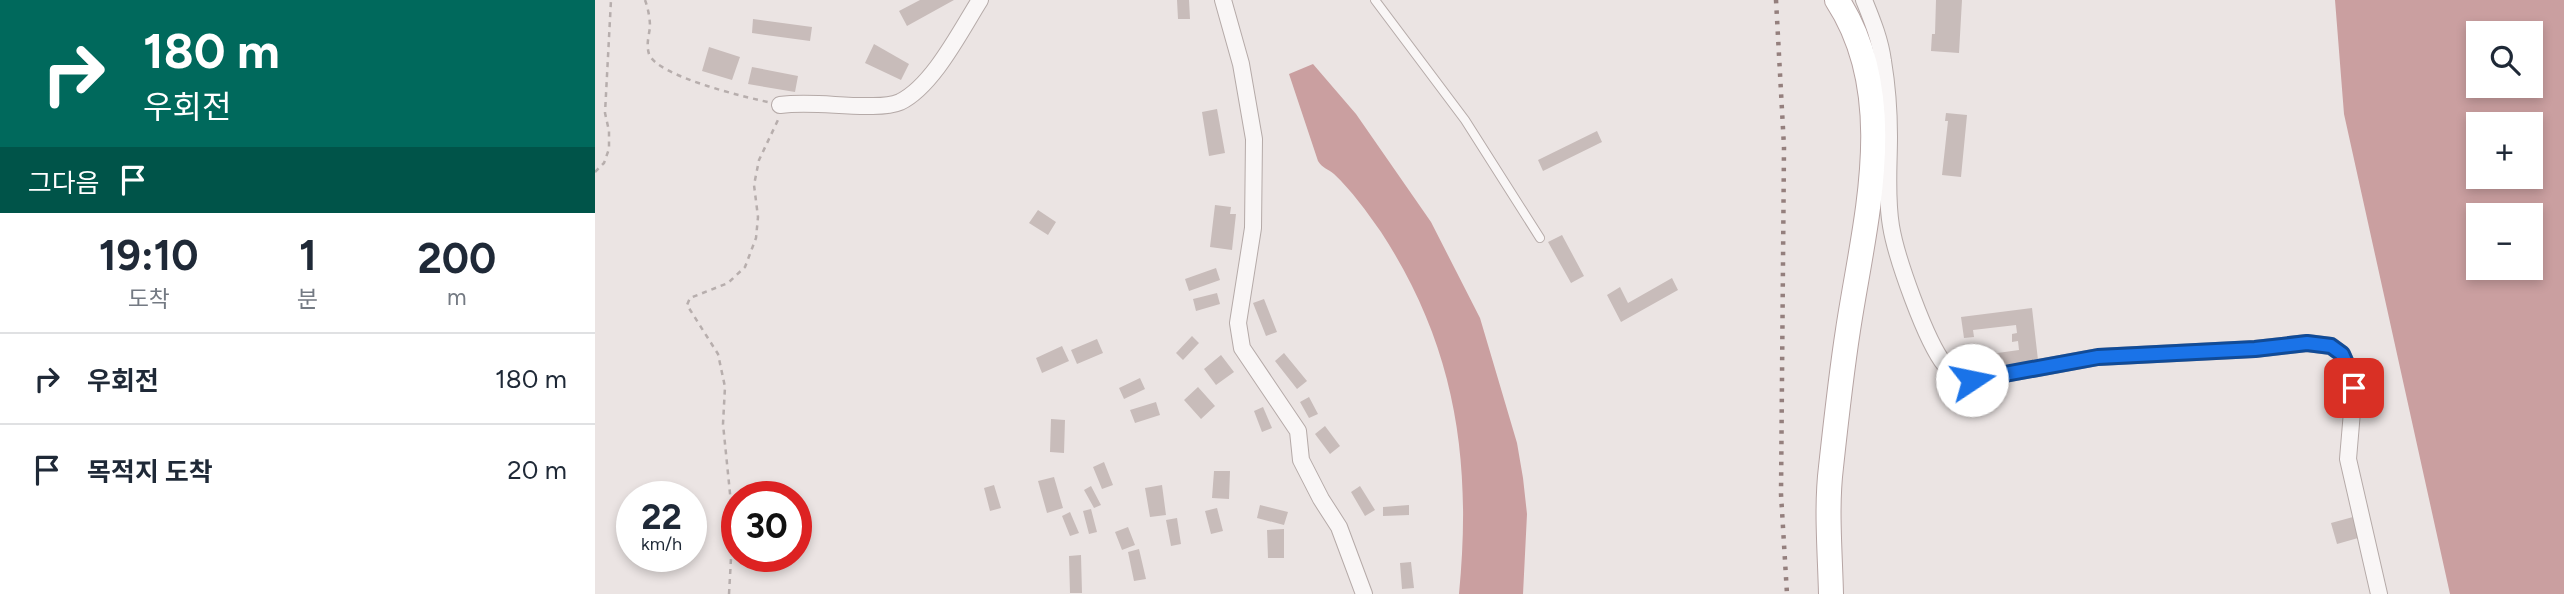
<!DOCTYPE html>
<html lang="ko">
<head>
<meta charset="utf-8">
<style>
	:root { --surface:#fff; --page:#f2f2f3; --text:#1f2937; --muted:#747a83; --line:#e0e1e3 }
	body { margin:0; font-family:Figtree,"Noto Sans KR",sans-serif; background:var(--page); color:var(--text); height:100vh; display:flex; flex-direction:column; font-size:26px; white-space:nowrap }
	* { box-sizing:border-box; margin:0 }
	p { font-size:23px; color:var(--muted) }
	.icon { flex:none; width:38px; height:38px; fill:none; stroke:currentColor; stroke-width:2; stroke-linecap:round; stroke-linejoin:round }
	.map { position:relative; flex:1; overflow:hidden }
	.drawer { display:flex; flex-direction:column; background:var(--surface); width:595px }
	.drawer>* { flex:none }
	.guide { background:#00695c; color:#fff; overflow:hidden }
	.buttons { position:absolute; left:1871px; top:21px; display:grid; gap:14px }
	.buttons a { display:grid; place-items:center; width:77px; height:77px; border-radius:0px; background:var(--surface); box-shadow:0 4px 10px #0003; font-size:35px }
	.speed { position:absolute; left:21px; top:481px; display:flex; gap:14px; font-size:35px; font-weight:700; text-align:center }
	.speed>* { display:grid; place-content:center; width:91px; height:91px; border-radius:50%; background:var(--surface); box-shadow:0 4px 10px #0003; line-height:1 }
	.speed small { font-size:18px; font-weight:400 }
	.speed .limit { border:10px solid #d22; background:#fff; color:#111 }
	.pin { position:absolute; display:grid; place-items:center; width:60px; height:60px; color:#fff; margin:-30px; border-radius:14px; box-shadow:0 4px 10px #0006 }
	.me { position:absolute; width:77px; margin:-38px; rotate:79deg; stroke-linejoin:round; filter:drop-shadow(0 0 5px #0008) }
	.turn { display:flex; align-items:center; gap:24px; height:147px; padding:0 28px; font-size:32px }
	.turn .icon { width:91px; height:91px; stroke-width:2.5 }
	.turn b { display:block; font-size:49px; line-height:60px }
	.then { display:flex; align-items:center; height:66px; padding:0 28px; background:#0003; gap:14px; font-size:26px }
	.eta { display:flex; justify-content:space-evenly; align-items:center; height:119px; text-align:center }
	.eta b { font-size:42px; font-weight:700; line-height:49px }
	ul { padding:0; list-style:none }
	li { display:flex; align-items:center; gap:21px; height:91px; padding:0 28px; border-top:2px solid var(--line) }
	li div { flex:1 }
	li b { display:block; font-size:26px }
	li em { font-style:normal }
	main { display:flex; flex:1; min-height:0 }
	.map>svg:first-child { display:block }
</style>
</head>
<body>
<main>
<section class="drawer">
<div class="guide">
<div class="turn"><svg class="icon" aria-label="right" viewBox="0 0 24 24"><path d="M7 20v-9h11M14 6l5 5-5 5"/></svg><div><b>180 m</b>우회전</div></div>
<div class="then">그다음<svg class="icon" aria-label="arrive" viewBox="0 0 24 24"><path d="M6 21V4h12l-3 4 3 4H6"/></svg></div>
</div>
<div class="eta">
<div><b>19:10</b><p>도착</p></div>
<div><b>1</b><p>분</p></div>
<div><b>200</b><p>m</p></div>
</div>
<ul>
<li><svg class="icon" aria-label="right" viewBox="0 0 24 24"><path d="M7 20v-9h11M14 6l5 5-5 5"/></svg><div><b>우회전</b></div><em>180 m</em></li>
<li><svg class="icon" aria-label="arrive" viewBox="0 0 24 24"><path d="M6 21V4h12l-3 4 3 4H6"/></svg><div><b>목적지 도착</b></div><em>20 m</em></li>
</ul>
</section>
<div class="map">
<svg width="1969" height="594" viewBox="0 0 1969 594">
	<rect width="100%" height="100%" fill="#ebe4e3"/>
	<!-- water -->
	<path fill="#ca9fa0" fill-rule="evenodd" d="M1740 0H1969V594H1855L1749 114ZM1883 33H1936V86H1883ZM1883 124H1936V177H1883ZM1883 215H1936V268H1883Z
		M718 64 761 114 836 222 885 318 922 443 928 478 932 514 928 594H864C877 460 861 347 786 232 772 212 757 191 739 174 733 169 727 168 723 161L694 74Z"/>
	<!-- building -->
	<path fill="#c8bcba" d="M325 0H359L312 26 304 11Z
		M582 0H594L595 19H583Z
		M1341 0H1367L1364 53 1336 51 1337 34H1340Z
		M158 19 217 27 215 41 157 33Z
		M279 44 314 64 306 80 270 63Z
		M114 47 145 57 137 80 107 71Z
		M157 67 203 76 200 92 153 84Z
		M622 109 630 153 614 156 607 112Z
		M1351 113 1372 115 1366 177 1347 175 1353 121H1350Z
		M1002 131 1007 142 948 171 943 160Z
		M620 205 636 207 635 214H641L637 250 615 247Z
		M443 210 461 222 453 235 434 223Z
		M967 235 989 276 976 283 953 242Z
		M621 268 625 280 594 291 590 279Z
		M1077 278 1083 290 1026 322 1012 295 1025 287 1033 303Z
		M622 293 625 304 601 311 598 299Z
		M669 299 682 332 671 336 658 303Z
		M1437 308 1443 360 1374 370 1372 351 1380 349 1381 356 1424 350 1423 341 1417 342V334L1422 333 1421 325 1378 330 1379 337 1369 338 1366 317Z
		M597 336 604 343 588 360 581 353Z
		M502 339 508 353 482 364 476 350Z
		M467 346 474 361 447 373 441 358Z
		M689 353 712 381 702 389 680 361Z
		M626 355 639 372 621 385 609 369Z
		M545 378 550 389 529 399 524 388Z
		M603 387 620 406 606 419 589 400Z
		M714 397 723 414 714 418 705 402Z
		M561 402 565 415 540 423 535 410Z
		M668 407 677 428 667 432 659 411Z
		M456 419 470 420 469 453 455 452Z
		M730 426 745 446 735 454 720 434Z
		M509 462 518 485 507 489 498 467Z
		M619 471H635L634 499 617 498Z
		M459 477 468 508 452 513 443 481Z
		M399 485 406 508 395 511 389 488Z
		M567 485 571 515 555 517 550 488Z
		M496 486 506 505 499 508 489 490Z
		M765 486 780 510 770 516 756 492Z
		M665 505 693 512 689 525 662 518Z
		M814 505V515L788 516V507Z
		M622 508 628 531 616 534 610 511Z
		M496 509 502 532 494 534 488 511Z
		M475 512 484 533 475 536 467 516Z
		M1758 517 1763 538 1742 544 1736 523Z
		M582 518 586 544 576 546 571 520Z
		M533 527 540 545 527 550 520 532Z
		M689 529V558H673L672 530Z
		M544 549 551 579 539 581 533 552Z
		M486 555 487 593H475L474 556Z
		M816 562 819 588 807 589 805 563Z"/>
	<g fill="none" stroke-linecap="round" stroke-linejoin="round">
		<!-- lane casing -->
		<g stroke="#b5aaa8" stroke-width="10">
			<path id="lane" d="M780 0 870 120 945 238"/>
		</g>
		<!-- street casing -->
		<g stroke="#b5aaa8" stroke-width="18">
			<path id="street" d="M628 0 646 64 659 139 658 228 643 323 647 348 703 431 706 460 726 499 744 527 769 594
				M1269 0C1277 20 1285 39 1288 61 1292 85 1294 111 1294 136 1294 166 1291 196 1296 226 1301 257 1331 342 1350 365 1358 375 1366 378 1377 380L1503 357 1660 349 1712 343 1736 346 1747 354 1754 370 1759 388 1753 459 1784 594
				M185 105C216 101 247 107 278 106 286 106 298 105 305 102 338 86 366 30 385 0"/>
		</g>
		<!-- primary casing -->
		<g stroke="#b6a4a3" stroke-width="26">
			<path id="primary" d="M1236 594C1235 552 1231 508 1236 467 1241 421 1246 375 1253 330 1269 223 1306 98 1242 0"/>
		</g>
		<!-- path -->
		<path stroke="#b7aead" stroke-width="2.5" stroke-dasharray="5 5" stroke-linecap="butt" d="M50 0C53 8 55 18 55 27 54 35 51 45 54 54 62 76 149 97 173 102
			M0 172 9 163 14 149V131L10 113 16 0
			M134 594 138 523 128 424 130 387 123 354 92 305 95 298 133 283 150 267 161 238 163 217 159 185 164 160 183 120"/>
		<!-- lane -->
		<use href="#lane" stroke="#f9f6f6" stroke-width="8"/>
		<!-- street -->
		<use href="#street" stroke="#f9f6f6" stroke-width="16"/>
		<!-- primary -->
		<use href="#primary" stroke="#fff" stroke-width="24"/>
		<!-- rail -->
		<path stroke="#947f7d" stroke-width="4.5" stroke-dasharray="3.5 7" stroke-linecap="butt" d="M1181 0 1189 147 1186 494 1192 594"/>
	</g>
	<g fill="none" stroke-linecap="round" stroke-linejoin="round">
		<!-- route casing -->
		<g stroke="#114b97" stroke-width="18">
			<path id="route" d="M1377 380 1503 357 1660 349 1712 343 1736 346 1747 354 1754 370 1759 388"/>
		</g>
		<!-- route -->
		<use href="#route" stroke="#1a73e8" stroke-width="12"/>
	</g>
</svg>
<div class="buttons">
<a><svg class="icon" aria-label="search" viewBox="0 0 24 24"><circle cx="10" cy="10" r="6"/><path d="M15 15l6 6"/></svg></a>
<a>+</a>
<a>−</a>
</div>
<div class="speed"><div>22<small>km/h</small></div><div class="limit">30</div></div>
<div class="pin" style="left:1759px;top:388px;background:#d93025"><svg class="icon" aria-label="arrive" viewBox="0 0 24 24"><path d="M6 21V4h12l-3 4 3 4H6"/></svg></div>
<svg class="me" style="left:1377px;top:380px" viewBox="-20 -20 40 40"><circle r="19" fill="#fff"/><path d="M0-13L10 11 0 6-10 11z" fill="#1a73e8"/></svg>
</div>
</main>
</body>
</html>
